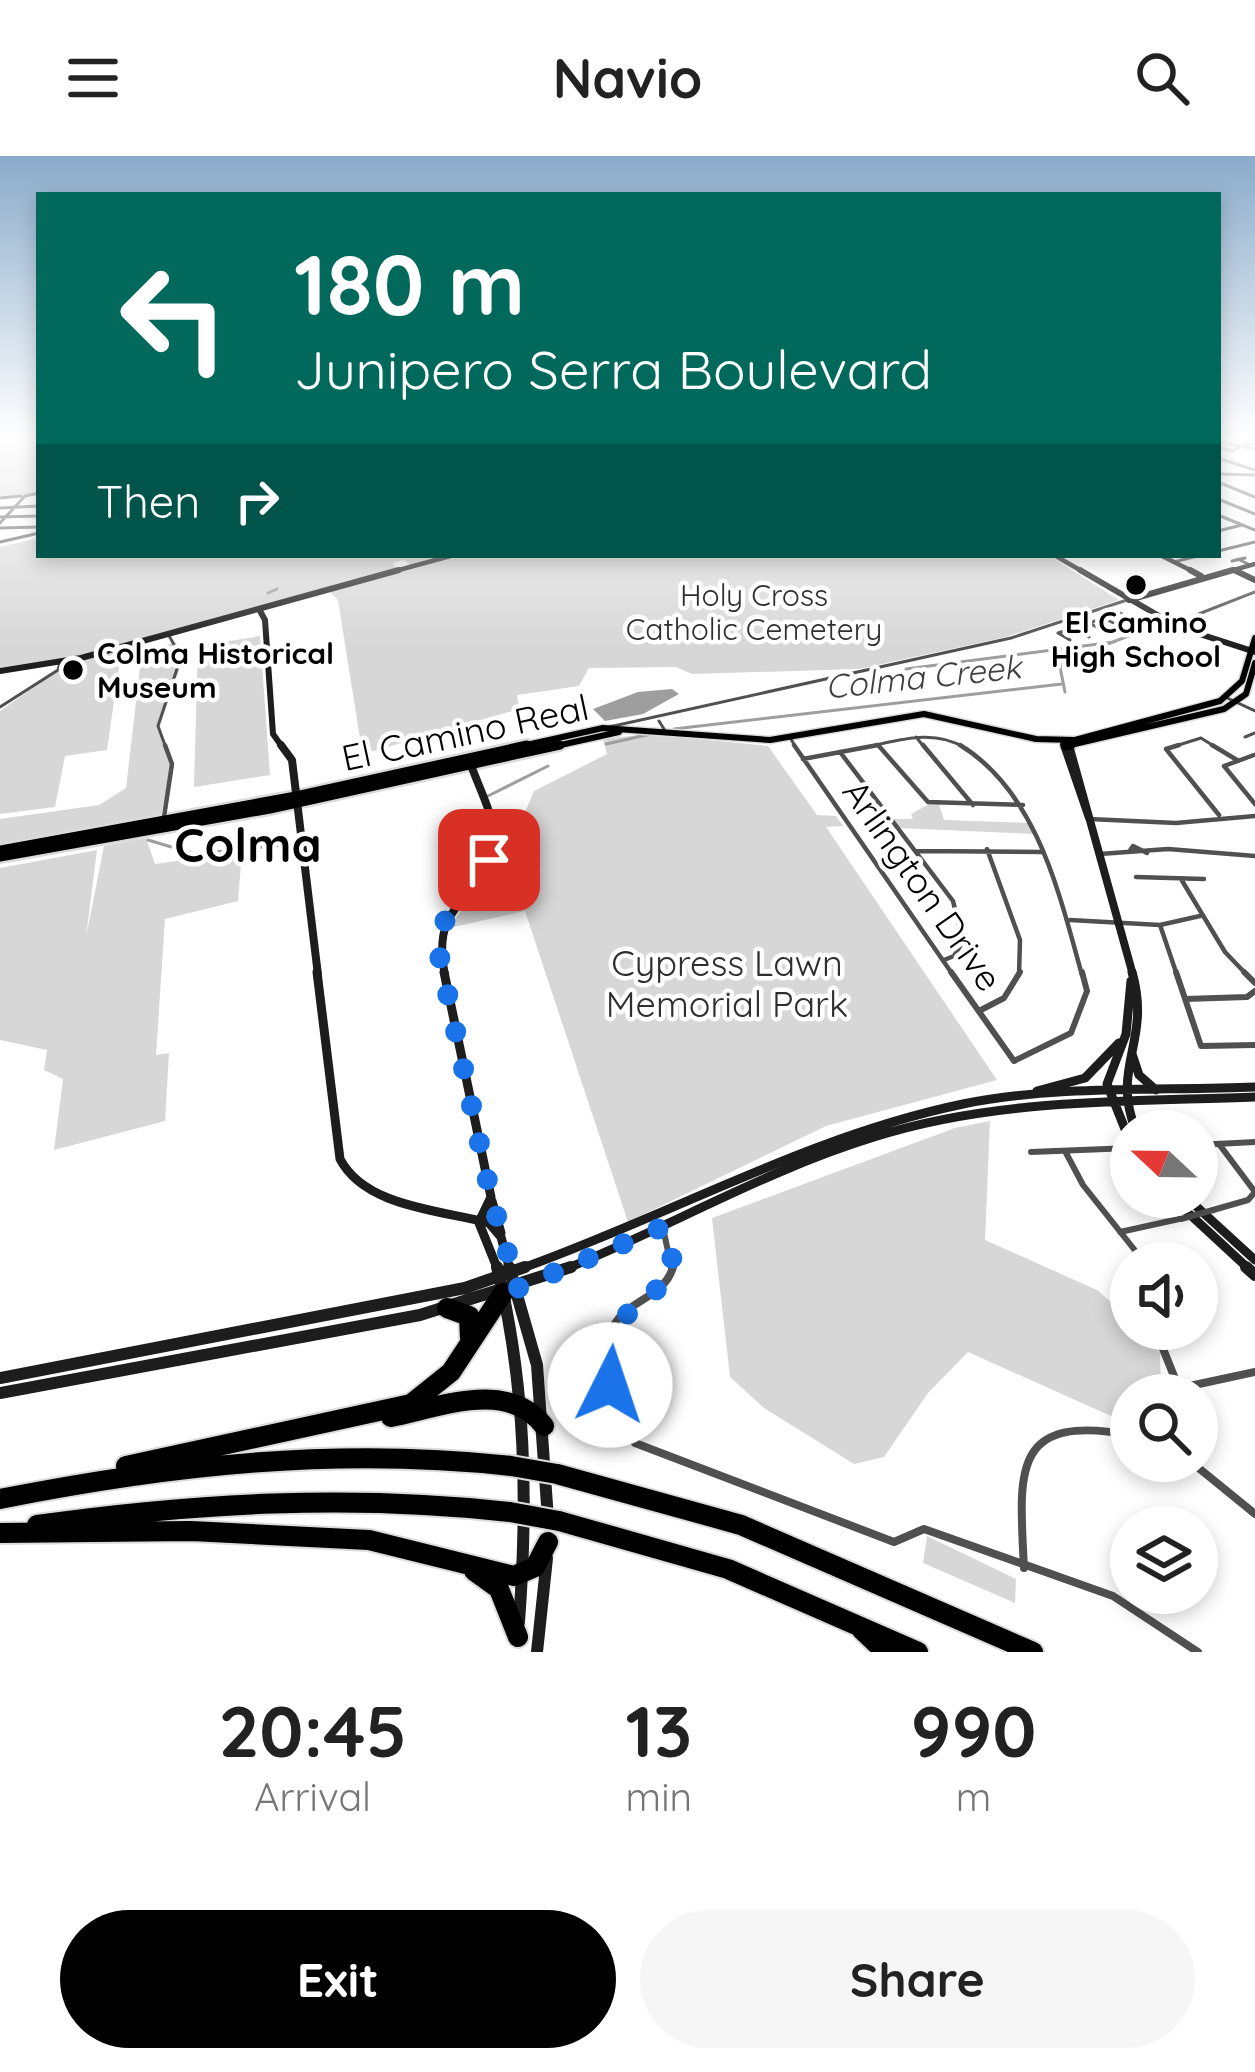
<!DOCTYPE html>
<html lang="en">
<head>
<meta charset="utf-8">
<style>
	:root { --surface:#fff; --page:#f6f6f6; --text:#222; --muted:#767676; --accent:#000 }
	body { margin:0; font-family:Quicksand,sans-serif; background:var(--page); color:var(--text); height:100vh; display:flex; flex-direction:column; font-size:45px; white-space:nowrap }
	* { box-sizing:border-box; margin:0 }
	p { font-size:39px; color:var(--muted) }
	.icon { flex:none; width:66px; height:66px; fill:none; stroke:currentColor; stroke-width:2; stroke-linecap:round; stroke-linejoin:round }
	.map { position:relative; height:1496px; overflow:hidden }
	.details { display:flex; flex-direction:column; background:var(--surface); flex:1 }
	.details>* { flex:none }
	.hud { position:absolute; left:36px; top:36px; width:1185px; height:366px; border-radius:0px; box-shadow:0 6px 18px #0003; background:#00695c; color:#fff; overflow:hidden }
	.needle { width:78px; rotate:292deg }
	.tools { position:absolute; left:1110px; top:954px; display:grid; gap:24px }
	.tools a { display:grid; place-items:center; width:108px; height:108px; border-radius:50%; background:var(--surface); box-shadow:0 6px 18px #0003; font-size:60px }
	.pin { position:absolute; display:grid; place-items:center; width:102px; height:102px; color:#fff; margin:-51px; border-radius:24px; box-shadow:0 6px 18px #0006 }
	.me { position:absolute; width:132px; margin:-66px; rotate:4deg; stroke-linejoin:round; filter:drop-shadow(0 0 9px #0008) }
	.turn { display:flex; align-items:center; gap:42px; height:252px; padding:0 60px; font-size:54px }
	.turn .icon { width:156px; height:156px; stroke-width:2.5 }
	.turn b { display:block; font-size:84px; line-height:102px }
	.then { display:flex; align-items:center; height:114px; padding:0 60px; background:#0003; gap:24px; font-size:45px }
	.eta { display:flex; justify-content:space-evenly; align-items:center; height:204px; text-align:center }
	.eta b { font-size:72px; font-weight:700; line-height:84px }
	.primary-button { display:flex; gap:24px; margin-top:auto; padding:24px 60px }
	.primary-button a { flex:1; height:138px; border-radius:72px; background:var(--accent); color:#fff; font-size:48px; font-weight:700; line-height:138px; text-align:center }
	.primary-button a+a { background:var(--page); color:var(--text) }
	header { display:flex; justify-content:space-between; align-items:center; height:156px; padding:0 60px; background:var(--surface); font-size:54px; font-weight:700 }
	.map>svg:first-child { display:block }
</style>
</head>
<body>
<header><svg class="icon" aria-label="menu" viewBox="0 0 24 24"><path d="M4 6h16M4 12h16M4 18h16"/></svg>Navio<svg class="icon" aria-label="search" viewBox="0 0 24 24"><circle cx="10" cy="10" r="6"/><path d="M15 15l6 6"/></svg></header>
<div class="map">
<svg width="1255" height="1496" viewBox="0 0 1255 1496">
	<rect width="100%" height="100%" fill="#fff"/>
	<!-- green -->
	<path fill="#d7d7d7" d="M0 281H39V336L0 342Z
		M39 382V399H447L410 409 404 404 393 407 397 413 76 501 0 514V391Z
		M462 399H1048L1119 444 1006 481 859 513 692 518 676 511 589 512 579 530 517 539 519 553 367 597 362 595 338 444 330 436Z
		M260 480 270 619 194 631 198 490Z
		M176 486 183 502 159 571 172 612 160 664 0 690V663L99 649 126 632 142 495Z
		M115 496 119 511 107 594 65 600 55 651 0 658V555L65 509Z
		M648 578 768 590 817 659 836 660 843 670 826 671 997 924 826 970 628 1066 525 755 449 772 488 716 513 721 541 715 523 661 534 635 607 598 603 583Z
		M931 647 939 648 944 664 1031 667 1035 678 899 672 893 663H913L911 658Z
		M146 682 155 708 242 696 238 745 165 763 156 899 169 897 165 965 54 994 63 923 44 914 47 894 0 884V712L97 694 86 781 104 690Z
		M990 965 985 1084 1097 1134 1131 1163V1173H1142L1160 1197 1161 1239H1131V1269L968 1196 928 1237 884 1301 854 1308 764 1252 730 1221 712 1062 955 972Z
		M927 1380 1016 1423 1015 1447 923 1407Z"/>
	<!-- water -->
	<path fill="#9e9e9e" d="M672 533 679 538 643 558 605 565 593 553 638 536Z"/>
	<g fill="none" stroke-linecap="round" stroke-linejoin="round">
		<!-- stream -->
		<path stroke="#9e9e9e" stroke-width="3" d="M268 437 277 433
			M906 513 1114 486
			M1065 536 1060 511 1066 504 1157 469
			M674 573 1062 528
			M606 588 651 578
			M488 640 548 610
			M148 684 195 698 294 688
			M0 706 95 689"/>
		<!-- primary-far1 casing -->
		<g stroke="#dbdbdb" stroke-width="9">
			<path id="primary-far1" d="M1066 590 1224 553 1246 538 1255 507
				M513 592 603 572 770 584 924 558 1036 583 1075 584 1220 545 1242 525 1255 482
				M547 592 619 576"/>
		</g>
		<!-- primary casing -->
		<g stroke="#dbdbdb" stroke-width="14">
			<path id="primary" d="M1066 590 1071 589
				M0 694 296 640 527 589
				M0 701 270 653 560 589"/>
		</g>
		<!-- highway casing -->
		<g stroke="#dbdbdb" stroke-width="24">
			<path id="highway" d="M447 1152 469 1160 470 1182
				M391 1261C441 1251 507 1223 544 1270
				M126 1310 411 1248 451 1216 503 1137
				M557 1318 741 1369 1033 1496
				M0 1343C171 1309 337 1291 511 1310
				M559 1365 728 1413 918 1496
				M37 1369C195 1347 351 1338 510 1356
				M0 1377 191 1375 369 1384 514 1420 535 1411 548 1386
				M474 1415 499 1433 518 1481
				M861 1473 885 1496"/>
		</g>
		<!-- street-far3 -->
		<path stroke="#505050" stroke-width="3" d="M1250 282 1245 288H1255
			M1218 285 1255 293
			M1218 291 1232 295 1242 290
			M1218 302 1255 314
			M1218 318 1255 319
			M1218 326 1255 341
			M0 342 21 340
			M1218 343 1255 358
			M0 352 39 350
			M1218 359 1255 374
			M0 361 39 360
			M0 367 25 340 39 337
			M0 372 39 371
			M1218 375 1242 369
			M0 386 39 377
			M1218 395 1255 386
			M1238 403 1250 409
			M1232 405 1245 402
			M1174 406 1201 399
			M1104 462 1119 470
			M1091 468 1104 475
			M1173 468 1255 436
			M1075 472 1089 481
			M1070 484 1058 477 1120 457 1131 463
			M1225 541 1255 555
			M0 551 58 514 60 506
			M659 565 664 573
			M609 571 1011 482 1127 444
			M916 581 925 592
			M1245 581 1255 577
			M791 583 796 592
			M166 592 158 570 181 501 168 478
			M862 592C898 585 932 572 965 592
			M1169 592 1201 582 1217 592"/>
		<!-- street-far2 -->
		<path stroke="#505050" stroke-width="4.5" d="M794 589 953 819
			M878 589 928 646 1023 649
			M923 589 973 649
			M960 589C1037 636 1059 737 1082 819
			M1179 589 1166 593 1219 659
			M1212 589 1237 604
			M840 596 953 745 963 785 954 800 944 804
			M1254 599 1224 610 1255 648
			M803 603 878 589
			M164 661 172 608 165 589
			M1089 663 1176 667 1255 660
			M987 693 1020 784 1019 819
			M916 695 1042 696
			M1129 696 1133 690 1147 697
			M1100 698 1168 693 1255 700
			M1136 721 1204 723
			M1181 723 1225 796 1247 819
			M1070 764 1160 769 1200 760
			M1160 769 1177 819"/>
		<!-- street-far1 -->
		<path stroke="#505050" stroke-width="6" d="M951 816 1014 905 1071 877 1087 835 1082 816
			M1176 816 1201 890 1255 889
			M1244 816 1255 827
			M1185 843 1247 841 1255 835
			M979 855 1004 842 1020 816
			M1219 988 1255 1036
			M1197 989 1255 986
			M1065 995 1083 1029 1145 1107
			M1031 996 1131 992
			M1213 1054 1248 1044 1255 1036
			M663 1072 672 1114
			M1120 1076 1179 1063"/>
		<!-- street -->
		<path stroke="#505050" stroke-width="8" d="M673 1111C665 1139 636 1142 619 1162 592 1195 611 1258 635 1287L894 1386 924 1373 1113 1440 1198 1496
			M1155 1173 1180 1235
			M1178 1239 1185 1231 1255 1216
			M1190 1305 1255 1358
			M1024 1412C1019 1315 1011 1257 1131 1279"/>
		<!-- secondary-far4 -->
		<path stroke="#1d1d1d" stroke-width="4.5" d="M1054 399 1085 417
			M1160 399 1196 417
			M1234 414 1241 417
			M388 417 454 399
			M1223 417 1255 408"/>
		<!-- secondary-far3 -->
		<path stroke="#1d1d1d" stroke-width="6" d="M1080 414 1178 471 1255 496
			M1190 414 1201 420
			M1234 414 1255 424
			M1129 444 1233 414
			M259 453 265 464 273 578 283 592
			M0 515 81 502 399 414
			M1063 586 1065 592"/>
		<!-- secondary-far2 -->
		<path stroke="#1d1d1d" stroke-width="8" d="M281 589 292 604 318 819
			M1064 589 1089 662
			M1069 589 1133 819
			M445 819C428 737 491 746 494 686 495 659 478 631 470 606"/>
		<!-- secondary-far1 -->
		<path stroke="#1d1d1d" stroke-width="9" d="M317 816 340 1003C365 1051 440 1054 489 1067L501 1081 510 1114
			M444 816 491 1041 479 1066
			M1132 816C1152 886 1110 910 1136 975
			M1131 825 1126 878 1107 928 1131 988
			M1132 898 1139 919 1156 934
			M1037 935 1085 922 1119 887
			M1171 1041 1250 1114
			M1186 1041 1255 1104
			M492 1045 501 1077
			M479 1067 498 1114
			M517 1114C665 1062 808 980 963 948 1057 929 1159 935 1255 931
			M563 1114C668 1072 766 1014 874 981 996 942 1128 946 1255 941"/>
		<!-- secondary -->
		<path stroke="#1d1d1d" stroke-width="12" d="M497 1111C526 1228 528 1346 519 1466
			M509 1111 537 1209 548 1363
			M1246 1111 1255 1119
			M0 1222 465 1132 525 1111
			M0 1237 420 1159 571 1111
			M537 1496 547 1402"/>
		<!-- primary-far1 -->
		<use href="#primary-far1" stroke="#000" stroke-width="6"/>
		<!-- primary -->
		<use href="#primary" stroke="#000" stroke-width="9"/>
		<!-- highway -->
		<use href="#highway" stroke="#000" stroke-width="20"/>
		<!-- highway-bridge casing -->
		<g stroke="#dbdbdb" stroke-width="24" stroke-linecap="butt">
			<path id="highway-bridge" d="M511 1310 557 1318
				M510 1356 559 1365"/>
		</g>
		<!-- street-bridge -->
		<path stroke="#505050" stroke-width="6" d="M1181 1063 1213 1054"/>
		<!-- highway-bridge -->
		<use href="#highway-bridge" stroke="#000" stroke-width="20"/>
	</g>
	<!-- sky -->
	<linearGradient id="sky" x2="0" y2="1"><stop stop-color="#8aabca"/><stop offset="0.57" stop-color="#fff"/><stop offset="1" stop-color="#fff" stop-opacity="0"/></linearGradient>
	<rect width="1255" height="491" fill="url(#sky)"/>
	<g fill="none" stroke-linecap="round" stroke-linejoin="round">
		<!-- route -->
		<path stroke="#1a73e8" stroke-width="21" stroke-dasharray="0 37.8" d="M489 704 446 761 438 793 491 1041 518 1132 663 1071 673 1106 668 1124C621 1164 608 1162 610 1229"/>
	</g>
	<!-- markers -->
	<g fill="#000" stroke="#fff" stroke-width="4.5">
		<circle cx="1136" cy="429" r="12"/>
		<circle cx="73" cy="514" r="12"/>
	</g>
	<g text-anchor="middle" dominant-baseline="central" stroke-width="9" stroke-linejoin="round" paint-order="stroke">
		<!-- far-park labels -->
		<g font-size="30" fill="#2e2e2e" stroke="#fff">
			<text x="754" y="439">Holy Cross<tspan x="754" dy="34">Catholic Cemetery</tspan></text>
		</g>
		<!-- far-poi labels -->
		<g font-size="30" font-weight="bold" fill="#000" stroke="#fff">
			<text x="1136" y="466">El Camino<tspan x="1136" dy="34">High School</tspan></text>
			<text x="97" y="497" text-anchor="start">Colma Historical<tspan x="97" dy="34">Museum</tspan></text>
		</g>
		<!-- far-water labels -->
		<g font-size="33" font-style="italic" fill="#3f3f3f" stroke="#fff">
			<text transform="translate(923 520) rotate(-6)">Colma Creek</text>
		</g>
		<!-- street labels -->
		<g font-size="36" fill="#000" stroke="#fff">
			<text transform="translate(465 576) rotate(-12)">El Camino Real</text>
			<text transform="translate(923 729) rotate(55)">Arlington Drive</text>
		</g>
		<!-- park labels -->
		<g font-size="36" fill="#2e2e2e" stroke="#fff">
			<text x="727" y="806">Cypress Lawn<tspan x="727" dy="41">Memorial Park</tspan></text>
		</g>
		<!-- district labels -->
		<g font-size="48" font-weight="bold" fill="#000" stroke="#fff">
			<text x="248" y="688">Colma</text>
		</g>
	</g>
</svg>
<div class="tools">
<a><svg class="needle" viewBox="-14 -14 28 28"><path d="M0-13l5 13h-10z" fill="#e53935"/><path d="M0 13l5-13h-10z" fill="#767676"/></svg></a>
<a><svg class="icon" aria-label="sound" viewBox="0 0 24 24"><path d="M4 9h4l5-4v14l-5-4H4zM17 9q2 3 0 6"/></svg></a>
<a><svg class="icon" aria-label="search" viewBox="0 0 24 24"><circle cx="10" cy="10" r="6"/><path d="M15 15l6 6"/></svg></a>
<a><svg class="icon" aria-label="layers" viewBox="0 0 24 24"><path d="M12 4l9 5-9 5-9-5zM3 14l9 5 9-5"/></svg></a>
</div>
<div class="pin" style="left:489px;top:704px;background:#d93025"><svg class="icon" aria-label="arrive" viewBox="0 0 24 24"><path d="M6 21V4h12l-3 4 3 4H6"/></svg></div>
<svg class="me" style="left:610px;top:1229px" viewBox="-20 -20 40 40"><circle r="19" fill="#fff"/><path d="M0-13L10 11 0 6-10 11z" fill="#1a73e8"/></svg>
<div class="hud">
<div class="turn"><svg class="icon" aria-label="left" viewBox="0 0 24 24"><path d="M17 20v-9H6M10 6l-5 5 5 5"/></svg><div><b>180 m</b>Junipero Serra Boulevard</div></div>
<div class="then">Then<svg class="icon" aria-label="right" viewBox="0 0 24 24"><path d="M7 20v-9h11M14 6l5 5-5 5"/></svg></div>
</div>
</div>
<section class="details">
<div class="eta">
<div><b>20:45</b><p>Arrival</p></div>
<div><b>13</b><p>min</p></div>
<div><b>990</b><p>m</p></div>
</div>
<div class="primary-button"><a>Exit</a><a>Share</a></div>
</section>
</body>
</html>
